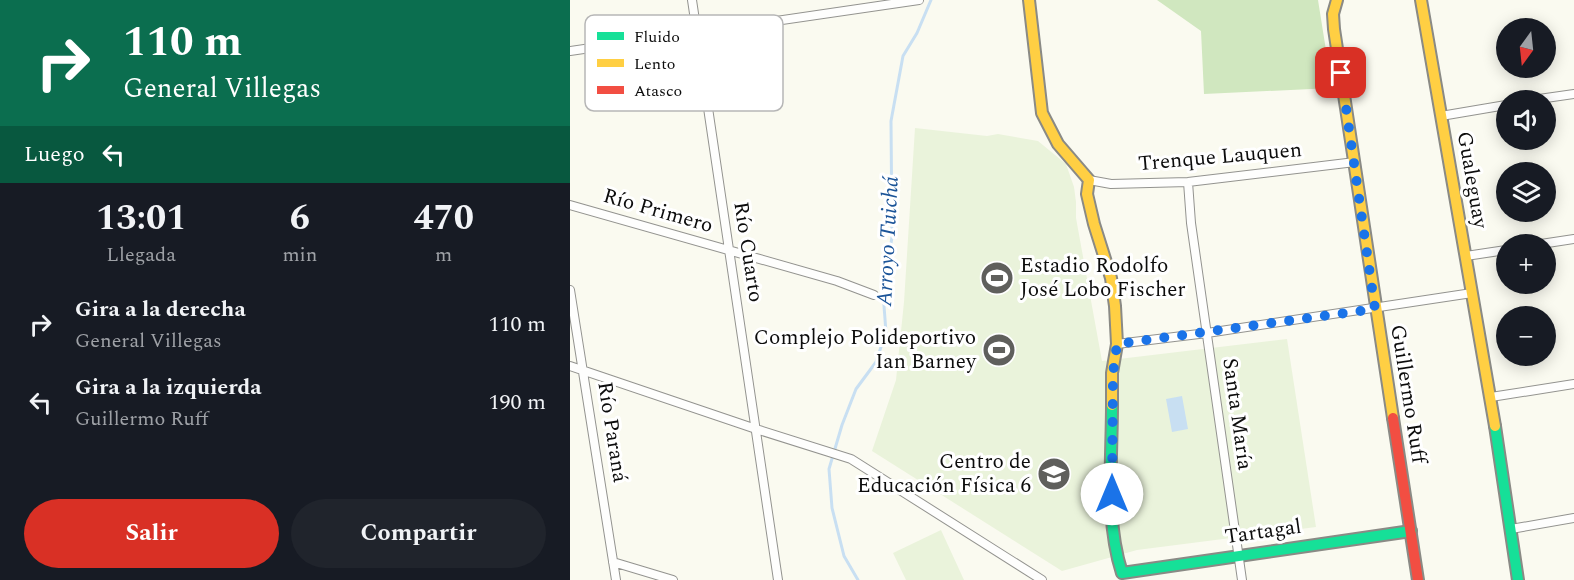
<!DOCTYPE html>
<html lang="es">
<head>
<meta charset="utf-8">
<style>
	:root { --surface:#171b24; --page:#20242c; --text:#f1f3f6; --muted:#9ea1a6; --accent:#d93025 }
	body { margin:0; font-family:Spectral,serif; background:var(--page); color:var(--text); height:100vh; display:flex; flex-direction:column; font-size:22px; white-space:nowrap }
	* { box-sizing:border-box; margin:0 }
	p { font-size:20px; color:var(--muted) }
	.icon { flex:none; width:33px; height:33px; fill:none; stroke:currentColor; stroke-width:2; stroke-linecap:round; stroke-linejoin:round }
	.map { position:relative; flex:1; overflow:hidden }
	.panel { display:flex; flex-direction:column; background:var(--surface); width:570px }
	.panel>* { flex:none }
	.guide { background:#0b6e4f; color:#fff; overflow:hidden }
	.needle { width:39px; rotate:195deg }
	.fabs { position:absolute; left:926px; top:18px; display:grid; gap:12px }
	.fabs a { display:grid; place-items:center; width:60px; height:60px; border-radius:50%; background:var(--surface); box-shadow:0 3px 15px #0003; font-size:30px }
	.pin { position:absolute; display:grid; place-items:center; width:51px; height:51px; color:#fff; margin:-26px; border-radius:12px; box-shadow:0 3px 9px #0006 }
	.me { position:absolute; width:66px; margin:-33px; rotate:0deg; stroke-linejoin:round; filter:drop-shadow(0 0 4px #0008) }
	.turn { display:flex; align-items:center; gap:21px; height:126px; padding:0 24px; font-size:27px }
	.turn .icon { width:78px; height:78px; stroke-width:2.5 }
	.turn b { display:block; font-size:42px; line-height:51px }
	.then { display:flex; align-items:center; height:57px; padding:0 24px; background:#0003; gap:12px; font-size:22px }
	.eta { display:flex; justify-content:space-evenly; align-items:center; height:102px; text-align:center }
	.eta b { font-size:36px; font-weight:700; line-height:42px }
	.action { display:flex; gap:12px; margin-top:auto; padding:12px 24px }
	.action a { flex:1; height:69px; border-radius:36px; background:var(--accent); color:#fff; font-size:24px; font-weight:700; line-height:69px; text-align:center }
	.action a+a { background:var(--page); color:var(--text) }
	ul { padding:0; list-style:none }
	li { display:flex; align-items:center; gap:18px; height:78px; padding:0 24px }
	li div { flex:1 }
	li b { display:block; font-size:22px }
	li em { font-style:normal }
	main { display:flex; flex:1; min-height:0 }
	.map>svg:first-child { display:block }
</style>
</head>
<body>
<main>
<section class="panel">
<div class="guide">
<div class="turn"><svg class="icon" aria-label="right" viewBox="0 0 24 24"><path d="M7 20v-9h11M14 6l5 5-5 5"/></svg><div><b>110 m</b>General Villegas</div></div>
<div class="then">Luego<svg class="icon" aria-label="left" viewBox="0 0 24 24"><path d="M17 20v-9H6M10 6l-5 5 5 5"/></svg></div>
</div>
<div class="eta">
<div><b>13:01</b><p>Llegada</p></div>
<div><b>6</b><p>min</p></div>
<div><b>470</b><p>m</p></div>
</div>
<ul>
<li><svg class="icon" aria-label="right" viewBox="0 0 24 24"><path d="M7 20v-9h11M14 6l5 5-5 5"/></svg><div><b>Gira a la derecha</b><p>General Villegas</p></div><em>110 m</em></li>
<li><svg class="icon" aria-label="left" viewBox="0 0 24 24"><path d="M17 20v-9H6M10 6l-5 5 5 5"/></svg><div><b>Gira a la izquierda</b><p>Guillermo Ruff</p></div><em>190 m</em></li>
</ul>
<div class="action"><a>Salir</a><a>Compartir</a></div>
</section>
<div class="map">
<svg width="1004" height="580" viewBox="0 0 1004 580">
	<rect width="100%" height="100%" fill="#fafaf0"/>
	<!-- forest -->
	<path fill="#d0e7bf" d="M587 0H748L762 88 634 94 631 31Z"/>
	<!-- pitch -->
	<path fill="#eaf3db" d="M345 128 417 136 428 134 468 141 496 164 504 187 506 202V218L532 361 717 339 746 527 567 550 492 571 302 451 326 380 334 302Z
		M371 530 394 580H336L323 553Z"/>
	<!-- water -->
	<path fill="#c8dff2" d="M612 396 618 429 602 432 596 399Z"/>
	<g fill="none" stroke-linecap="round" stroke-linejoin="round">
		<!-- stream -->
		<path stroke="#c8dff2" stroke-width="3" d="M288 580 274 556 262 508 259 469 272 425 286 389 306 362 316 332 313 293 322 237 321 121 333 56 347 33 361 0"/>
		<!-- street casing -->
		<g stroke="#93938f" stroke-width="10">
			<path id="street" d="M122 0 208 580
				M0 51 349 0
				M962 100 1004 94
				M871 116 936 105
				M519 180 541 184 618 182 785 162
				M618 182 621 223 672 580
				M0 205 267 281 304 295
				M971 244 1004 239
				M896 256 936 250
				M0 290 46 580
				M547 344 637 333 902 293
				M0 366 186 429 281 459 472 580
				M921 397 1004 384
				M941 529 1004 518
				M43 562 103 580"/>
		</g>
		<!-- fast casing -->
		<g stroke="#8a8a85" stroke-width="14">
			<path id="fast" d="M542 405C542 460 535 521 552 573L841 531
				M925 426 948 580"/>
		</g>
		<!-- slow casing -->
		<g stroke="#8a8a85" stroke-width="14">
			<path id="slow" d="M459 0 472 113 488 144 519 180 517 194 524 224 541 278 545 306 547 344 542 373V405
				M767 0 763 14 764 29 823 418
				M851 0 925 426"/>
		</g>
		<!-- jam casing -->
		<g stroke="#8a8a85" stroke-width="14">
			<path id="jam" d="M823 418 848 580"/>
		</g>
		<!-- street -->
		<use href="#street" stroke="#fefefd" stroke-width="8"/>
		<!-- fast -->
		<use href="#fast" stroke="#16e098" stroke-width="10"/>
		<!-- slow -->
		<use href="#slow" stroke="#ffcf43" stroke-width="10"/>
		<!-- jam -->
		<use href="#jam" stroke="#f24e42" stroke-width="10"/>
	</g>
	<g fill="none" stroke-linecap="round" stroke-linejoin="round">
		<!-- route -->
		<path stroke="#1a73e8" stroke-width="10" stroke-dasharray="0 18" d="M542 494 543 373 547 344 805 309 771 73"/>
	</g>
	<!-- icons -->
	<defs>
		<g id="stadium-disc" transform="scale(1.725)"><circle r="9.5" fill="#5f5f5c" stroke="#fff"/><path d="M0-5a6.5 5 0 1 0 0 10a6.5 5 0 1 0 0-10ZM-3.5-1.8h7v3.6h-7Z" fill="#fff"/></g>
		<g id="school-disc" transform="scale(1.725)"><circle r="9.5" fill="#5f5f5c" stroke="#fff"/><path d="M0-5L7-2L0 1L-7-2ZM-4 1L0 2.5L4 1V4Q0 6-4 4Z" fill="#fff"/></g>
	</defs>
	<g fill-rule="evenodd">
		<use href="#stadium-disc" x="427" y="278"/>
		<use href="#stadium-disc" x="429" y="350"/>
		<use href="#school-disc" x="484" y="474"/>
	</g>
	<g text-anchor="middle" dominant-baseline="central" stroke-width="6" stroke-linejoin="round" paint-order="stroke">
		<!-- street labels -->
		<g font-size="21" fill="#0c0c0c" stroke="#fff">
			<text transform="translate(650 157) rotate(-5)">Trenque Lauquen</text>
			<text transform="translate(902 180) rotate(80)">Gualeguay</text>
			<text transform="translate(88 211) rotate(16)">Río Primero</text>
			<text transform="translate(178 252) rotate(81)">Río Cuarto</text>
			<text transform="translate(838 394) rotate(81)">Guillermo Ruff</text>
			<text transform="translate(667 414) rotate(82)">Santa María</text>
			<text transform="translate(42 432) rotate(81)">Río Paraná</text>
			<text transform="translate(693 532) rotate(-8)">Tartagal</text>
		</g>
		<!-- poi labels -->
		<g font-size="21" fill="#0c0c0c" stroke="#fff" text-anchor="end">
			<text x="450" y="266" text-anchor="start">Estadio Rodolfo<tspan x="450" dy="24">José Lobo Fischer</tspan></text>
			<text x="406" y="338">Complejo Polideportivo<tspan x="406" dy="24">Ian Barney</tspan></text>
			<text x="461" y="462">Centro de<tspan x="461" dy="24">Educación Física 6</tspan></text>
		</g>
		<!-- water labels -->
		<g font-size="22" font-style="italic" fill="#1b5498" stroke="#fff">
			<text transform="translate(318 241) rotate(-87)">Arroyo Tuichá</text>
		</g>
	</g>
	<!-- legend -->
	<rect x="15" y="15" width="198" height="96" rx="9" fill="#fff" stroke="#b6b6b6" stroke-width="1.5"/>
	<rect x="27" y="32" width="27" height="8" fill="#16e098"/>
	<rect x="27" y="59" width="27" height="8" fill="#ffcf43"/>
	<rect x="27" y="86" width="27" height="8" fill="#f24e42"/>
	<g font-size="16" fill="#0c0c0c">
		<text x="64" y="42">Fluido</text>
		<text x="64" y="69">Lento</text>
		<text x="64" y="96">Atasco</text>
	</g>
</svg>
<div class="fabs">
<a><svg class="needle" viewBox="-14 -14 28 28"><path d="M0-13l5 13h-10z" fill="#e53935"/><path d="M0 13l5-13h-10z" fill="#9ea1a6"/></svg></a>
<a><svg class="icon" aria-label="sound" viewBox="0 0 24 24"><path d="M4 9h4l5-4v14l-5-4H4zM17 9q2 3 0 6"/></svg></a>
<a><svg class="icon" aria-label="layers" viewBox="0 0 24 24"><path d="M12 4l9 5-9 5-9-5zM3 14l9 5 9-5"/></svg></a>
<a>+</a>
<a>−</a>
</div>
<div class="pin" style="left:771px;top:73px;background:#d93025"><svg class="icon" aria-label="arrive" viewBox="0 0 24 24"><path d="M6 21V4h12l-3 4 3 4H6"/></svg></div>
<svg class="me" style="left:542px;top:494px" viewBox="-20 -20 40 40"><circle r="19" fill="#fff"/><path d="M0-13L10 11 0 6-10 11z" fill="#1a73e8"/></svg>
</div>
</main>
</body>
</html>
